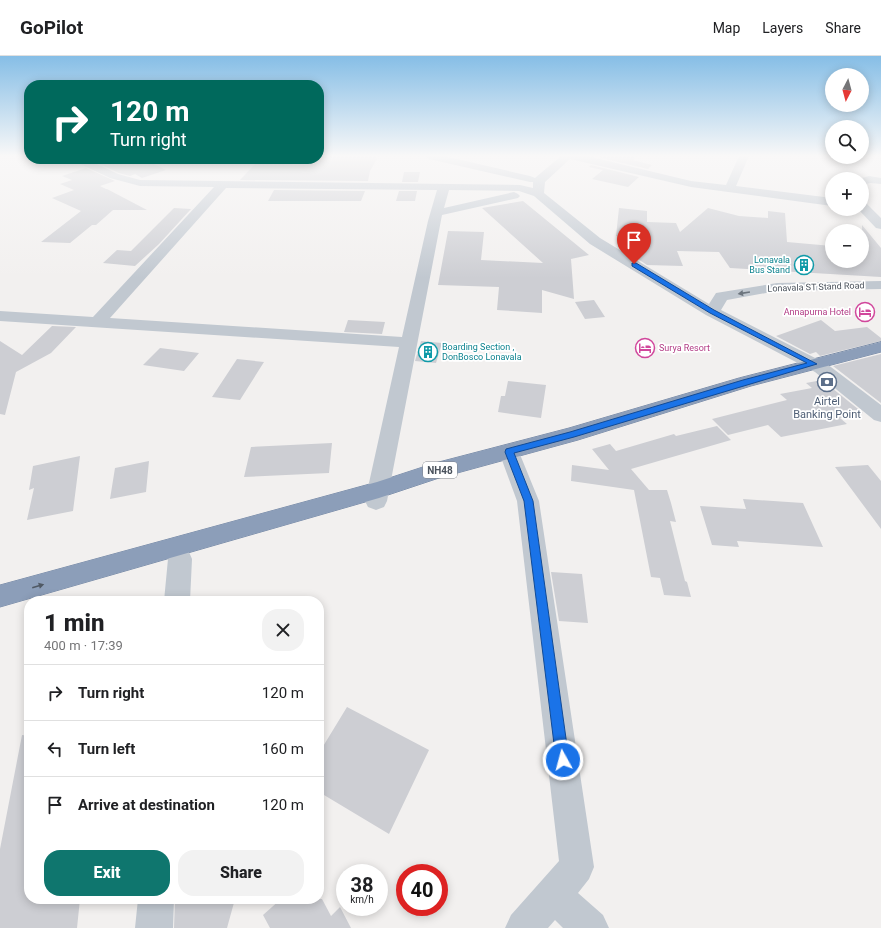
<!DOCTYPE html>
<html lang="en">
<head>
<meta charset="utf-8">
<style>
	:root { --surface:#fff; --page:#f2f2f2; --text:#202124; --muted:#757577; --line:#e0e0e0; --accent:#0f766e }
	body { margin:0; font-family:Roboto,sans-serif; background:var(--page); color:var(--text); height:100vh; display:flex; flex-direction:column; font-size:15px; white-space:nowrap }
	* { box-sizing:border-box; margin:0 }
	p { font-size:13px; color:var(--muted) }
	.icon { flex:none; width:22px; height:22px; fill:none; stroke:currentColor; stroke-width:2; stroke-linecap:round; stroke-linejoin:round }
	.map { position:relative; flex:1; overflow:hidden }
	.details { position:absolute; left:24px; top:540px; width:300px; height:308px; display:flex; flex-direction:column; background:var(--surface); border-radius:16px; box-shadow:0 2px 10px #0003 }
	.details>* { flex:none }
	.guide { position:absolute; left:24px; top:24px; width:300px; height:84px; border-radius:16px; box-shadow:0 2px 10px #0003; background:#00695c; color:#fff; overflow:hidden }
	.needle { width:26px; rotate:186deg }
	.fabs { position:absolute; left:825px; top:12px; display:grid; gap:8px }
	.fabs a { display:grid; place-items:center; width:44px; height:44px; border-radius:50%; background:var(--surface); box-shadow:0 2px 10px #0003; font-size:20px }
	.speed { position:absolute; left:336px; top:808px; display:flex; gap:8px; font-size:20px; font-weight:700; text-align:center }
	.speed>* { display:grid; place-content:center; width:52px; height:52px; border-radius:50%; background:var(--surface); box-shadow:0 2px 10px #0003; line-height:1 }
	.speed small { font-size:10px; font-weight:400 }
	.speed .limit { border:6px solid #d22; background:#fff; color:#111 }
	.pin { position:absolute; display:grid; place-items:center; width:34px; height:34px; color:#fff; margin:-41px -17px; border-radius:50% 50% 50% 0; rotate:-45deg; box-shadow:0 0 4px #0007 }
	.pin .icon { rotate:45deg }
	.me { position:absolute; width:44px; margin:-22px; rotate:353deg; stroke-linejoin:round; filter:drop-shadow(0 0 3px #0008) }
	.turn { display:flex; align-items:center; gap:14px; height:84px; padding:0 20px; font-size:18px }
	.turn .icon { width:52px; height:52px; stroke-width:2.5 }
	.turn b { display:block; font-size:28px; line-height:34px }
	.round { display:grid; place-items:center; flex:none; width:42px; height:42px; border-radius:16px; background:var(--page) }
	.headline { display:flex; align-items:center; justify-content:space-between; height:68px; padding:0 20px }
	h1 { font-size:24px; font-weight:800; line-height:30px }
	.primary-button { display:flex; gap:8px; margin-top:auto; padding:8px 20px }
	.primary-button a { flex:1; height:46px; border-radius:16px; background:var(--accent); color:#fff; font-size:16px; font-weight:800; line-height:46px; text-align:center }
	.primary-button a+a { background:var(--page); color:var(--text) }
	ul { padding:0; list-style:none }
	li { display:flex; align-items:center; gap:12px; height:56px; padding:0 20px; border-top:1px solid var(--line) }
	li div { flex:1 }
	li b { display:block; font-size:15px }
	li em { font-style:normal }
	header { display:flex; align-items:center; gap:24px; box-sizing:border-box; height:56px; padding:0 20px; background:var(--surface); border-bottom:1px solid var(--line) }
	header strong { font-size:19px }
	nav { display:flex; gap:22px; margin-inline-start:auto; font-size:14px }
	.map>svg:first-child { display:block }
</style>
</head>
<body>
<header>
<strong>GoPilot</strong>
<nav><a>Map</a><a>Layers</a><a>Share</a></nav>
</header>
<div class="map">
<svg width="881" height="872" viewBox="0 0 881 872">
	<rect width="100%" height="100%" fill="#f2f0ef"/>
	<!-- building -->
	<path fill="#cdced3" d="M319 100 378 101 370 115 368 125 240 124 256 107 308 109 311 107H319Z
		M603 100H637L633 104 652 109 648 113 601 102Z
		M115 103H144L166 114 142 122 135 118 130 120 119 117 100 108Z
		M591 109 639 121 628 131 592 123 603 114 589 111Z
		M86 112 115 125 100 130 106 133H104H107L147 154H113L96 169H92L70 187 41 186 81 155 52 142 74 134 60 128 72 124 62 120Z
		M404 116H420L418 126H402Z
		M274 134 365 135 361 145H268Z
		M399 135H417L415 145H396Z
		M523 145 589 199 571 203 574 243 542 234V257L497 254 499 231 438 229 448 175 484 176 481 204 543 207 482 152Z
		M174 152 191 153 159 188 135 210 103 207 117 194 131 195Z
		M619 152 647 155V166L676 167 680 176 708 152 739 160 768 162V155L785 157 787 186 832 190V205H862V169L881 192V221L730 212 719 196 677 195 683 210 647 209 635 201 628 180H616Z
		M594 244 605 261 585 263 575 246Z
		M348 264 385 266 382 278 344 276Z
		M821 264 835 275 867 271 881 282V285L820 300 816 296 810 298 776 280Z
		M52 270 76 271 51 297 16 316 5 359 0 358V285L22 299Z
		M421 285 442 287 436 307 415 305Z
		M160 292 199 297 184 315 143 309Z
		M881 298V347L833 310Z
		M237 303 264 306 240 344 212 341Z
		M822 324 863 357 840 362 847 368 781 381 768 369 728 379 712 363 787 344 780 338 812 332 806 327Z
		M508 325 546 329 541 362 498 356 501 340H505Z
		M717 370 731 384 631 413 649 434H667L671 447 676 466 670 465 685 525 687 526 691 541 664 539 660 522 651 521 634 434 571 425 572 409 609 414 592 393 610 388 616 395 674 378 676 380Z
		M332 387 329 417 244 421 251 391Z
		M80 400 73 455 27 464 34 432 29 434 33 410Z
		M149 405 146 436 110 443 115 412Z
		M868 409 881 425V473L835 411Z
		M743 443 803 447 823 491 737 485 739 491 712 489 700 450 746 453Z
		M551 516 582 518 588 567 559 565Z
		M347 651 429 694 389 778 319 736V697Z
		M22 679 29 680V843H80L77 872H0V793Z
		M175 843H235L227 872H174Z
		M281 843H322L331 860 340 851 351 872H270L263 859Z"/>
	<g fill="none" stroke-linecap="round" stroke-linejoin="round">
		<!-- highway casing -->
		<g stroke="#7789a5" stroke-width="1">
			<path id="highway" d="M881 286V296L751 330 578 384 439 422 379 442 0 551V529L377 426 435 407 569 372 739 322Z"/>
		</g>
		<!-- minor -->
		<path fill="#c1c8d0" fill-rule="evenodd" d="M424 100H444L530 120 535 122 561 100H587L691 125 726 129 739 100H749L736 130 832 142V150L691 131 570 103 545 126 544 137 600 182 709 248 716 237 777 227 881 225V233L777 235 727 244 721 254 827 308 881 349V366L874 364 815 316 706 259 590 188 534 140 519 135 449 134 444 152 514 136 518 138 520 140 518 142 442 159 387 445 384 451 376 454 368 451 365 445 399 291 0 265V255L93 261 214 131 140 130 110 122 74 105 73 103H86L118 118 140 124 520 129 533 132V126H530L429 103ZM226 132 437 134 428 165 402 281 110 262Z
			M869 120 881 122V128L870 127 862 129V123H859Z
			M862 146 866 147 881 162V173L876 172 858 153H862Z
			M509 389 516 391 519 396 539 445 594 811 589 823 578 837 603 859 609 872H563L555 864 548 872H505L511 859 559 805 517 445 499 396 502 391Z
			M180 493 189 496 192 503 190 545H164L168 503 171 496Z
			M138 843H174L173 872H135Z"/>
		<!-- highway -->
		<use href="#highway" fill="#8c9eb9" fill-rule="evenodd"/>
	</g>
	<!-- one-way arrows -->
	<defs><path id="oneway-solid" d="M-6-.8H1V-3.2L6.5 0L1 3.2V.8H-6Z"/></defs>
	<use fill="#6d757e" href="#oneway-solid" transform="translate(744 237) rotate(171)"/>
	<use fill="#505964" href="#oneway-solid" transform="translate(38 530) rotate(-16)"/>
	<!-- sky -->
	<linearGradient id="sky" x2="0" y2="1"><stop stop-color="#86bee6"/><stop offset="0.45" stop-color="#f9f8f8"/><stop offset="1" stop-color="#f9f8f8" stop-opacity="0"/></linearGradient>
	<rect width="881" height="222" fill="url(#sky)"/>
	<!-- route -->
	<path fill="#1a73e8" stroke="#114b97" d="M632 207H636L714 254 817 308 574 381 514 397 533 445 569 704 567 709 563 711 558 709 556 704 524 445 505 396 506 393 570 376 743 324 807 307 710 257 632 210Z"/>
	<!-- icons -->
	<defs>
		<g id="building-ring" transform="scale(1)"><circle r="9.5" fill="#fff" stroke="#0f9aa8" stroke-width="1.5"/><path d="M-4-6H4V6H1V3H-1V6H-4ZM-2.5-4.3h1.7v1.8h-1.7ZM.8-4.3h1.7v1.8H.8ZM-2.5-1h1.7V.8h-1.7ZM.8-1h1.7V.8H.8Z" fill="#0f9aa8"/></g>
		<g id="hotel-ring" transform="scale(1)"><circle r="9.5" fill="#fff" stroke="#d1479c" stroke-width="1.5"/><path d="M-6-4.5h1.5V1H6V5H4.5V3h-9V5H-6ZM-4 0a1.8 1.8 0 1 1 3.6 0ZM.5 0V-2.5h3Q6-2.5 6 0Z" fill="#d1479c"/></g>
		<g id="bank-ring" transform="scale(1)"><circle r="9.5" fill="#fff" stroke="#5c6f8a" stroke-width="1.5"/><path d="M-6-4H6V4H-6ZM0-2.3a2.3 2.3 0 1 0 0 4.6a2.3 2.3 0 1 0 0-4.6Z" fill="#5c6f8a"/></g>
	</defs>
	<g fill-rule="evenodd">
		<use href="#building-ring" x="804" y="209"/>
		<use href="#hotel-ring" x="865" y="256"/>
		<use href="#hotel-ring" x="645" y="292"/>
		<use href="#building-ring" x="428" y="296"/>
		<use href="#bank-ring" x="827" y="326"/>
	</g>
	<g text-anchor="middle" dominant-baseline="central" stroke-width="3.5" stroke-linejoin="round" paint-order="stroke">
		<!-- far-culture labels -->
		<g font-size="9" fill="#0d838f" stroke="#fff" text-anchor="end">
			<text x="790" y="204">Lonavala<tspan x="790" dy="10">Bus Stand</tspan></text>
			<text x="442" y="291" text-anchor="start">Boarding Section ,<tspan x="442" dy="10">DonBosco Lonavala</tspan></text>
		</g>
		<!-- far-street labels -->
		<g font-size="9" fill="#49515b" stroke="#fff">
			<text transform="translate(816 231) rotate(-2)">Lonavala ST Stand Road</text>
		</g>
		<!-- far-hotel labels -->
		<g font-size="9" fill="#b23c85" stroke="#fff" text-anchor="end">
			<text x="851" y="256">Annapurna Hotel</text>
			<text x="659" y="292" text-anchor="start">Surya Resort</text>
		</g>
		<!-- shield labels -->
		<rect fill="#fff" stroke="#80858c" stroke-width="1" x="423" y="406" width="34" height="16" rx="3"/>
		<g font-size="10" font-weight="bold" fill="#49515b">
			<text x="440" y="414">NH48</text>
		</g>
		<!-- service labels -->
		<g font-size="11" fill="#4e5e75" stroke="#fff">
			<text x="827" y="345">Airtel<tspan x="827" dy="13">Banking Point</tspan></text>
		</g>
	</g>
</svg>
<div class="fabs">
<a><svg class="needle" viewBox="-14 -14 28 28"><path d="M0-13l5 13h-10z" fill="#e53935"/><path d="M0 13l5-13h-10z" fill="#757577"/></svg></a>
<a><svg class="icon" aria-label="search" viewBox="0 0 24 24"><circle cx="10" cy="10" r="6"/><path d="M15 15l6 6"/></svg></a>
<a>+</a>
<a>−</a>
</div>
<div class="speed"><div>38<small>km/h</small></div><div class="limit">40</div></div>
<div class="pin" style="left:634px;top:208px;background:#d93025"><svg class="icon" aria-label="arrive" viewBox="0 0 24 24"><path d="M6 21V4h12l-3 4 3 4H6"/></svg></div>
<svg class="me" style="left:563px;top:704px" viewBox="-20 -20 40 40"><circle r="17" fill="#1a73e8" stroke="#fff" stroke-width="3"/><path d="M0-11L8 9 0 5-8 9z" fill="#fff"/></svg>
<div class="guide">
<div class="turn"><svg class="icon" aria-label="right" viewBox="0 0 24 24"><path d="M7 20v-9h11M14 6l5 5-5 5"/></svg><div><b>120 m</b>Turn right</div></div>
</div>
<section class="details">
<div class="headline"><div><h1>1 min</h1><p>400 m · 17:39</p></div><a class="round"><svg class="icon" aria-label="close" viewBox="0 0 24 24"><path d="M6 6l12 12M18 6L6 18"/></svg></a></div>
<ul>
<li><svg class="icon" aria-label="right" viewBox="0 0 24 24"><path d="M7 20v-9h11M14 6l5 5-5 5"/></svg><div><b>Turn right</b></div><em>120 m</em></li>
<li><svg class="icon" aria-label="left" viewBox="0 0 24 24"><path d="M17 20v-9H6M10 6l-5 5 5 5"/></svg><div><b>Turn left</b></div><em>160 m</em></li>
<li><svg class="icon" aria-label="arrive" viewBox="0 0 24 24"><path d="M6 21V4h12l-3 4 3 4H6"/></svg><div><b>Arrive at destination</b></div><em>120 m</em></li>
</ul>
<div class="primary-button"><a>Exit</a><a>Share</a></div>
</section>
</div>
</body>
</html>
